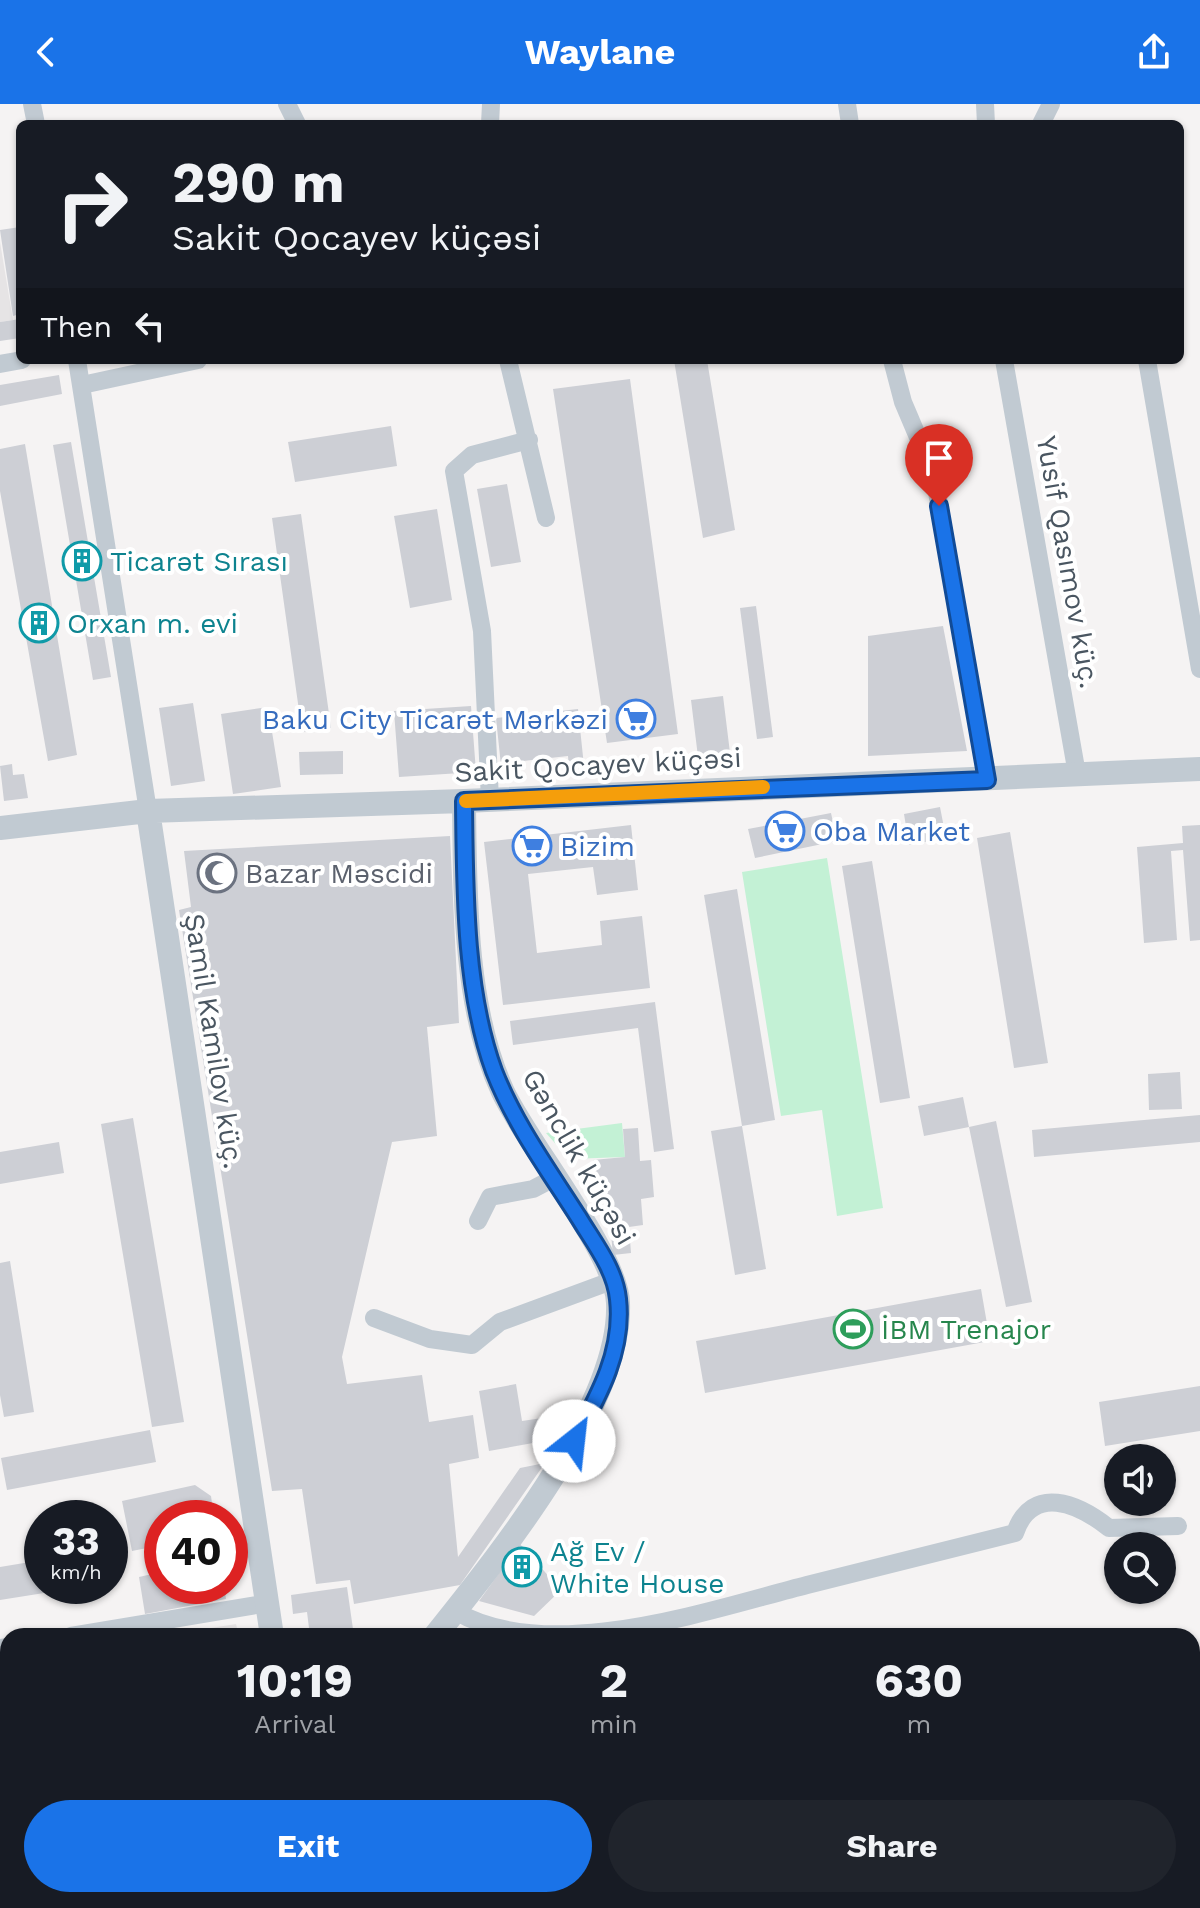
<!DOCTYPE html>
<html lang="en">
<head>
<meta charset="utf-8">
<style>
	:root { --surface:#171b24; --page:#20242c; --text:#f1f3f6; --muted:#9ea1a6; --accent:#1a73e8 }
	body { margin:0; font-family:"Work Sans",sans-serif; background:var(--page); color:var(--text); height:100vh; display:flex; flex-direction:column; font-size:30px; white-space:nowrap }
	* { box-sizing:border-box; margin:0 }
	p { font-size:26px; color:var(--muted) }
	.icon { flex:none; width:44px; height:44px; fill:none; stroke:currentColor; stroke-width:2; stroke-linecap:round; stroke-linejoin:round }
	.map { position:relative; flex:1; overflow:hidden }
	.details { position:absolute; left:0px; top:1524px; width:1200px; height:280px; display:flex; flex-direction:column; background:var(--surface); border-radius:24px 24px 0 0; box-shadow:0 2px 6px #0004 }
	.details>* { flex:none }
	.guide { position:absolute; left:16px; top:16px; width:1168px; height:244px; border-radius:12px; box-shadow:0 2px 6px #0004; background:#171b24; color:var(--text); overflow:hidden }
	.controls { position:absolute; left:1104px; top:1340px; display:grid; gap:16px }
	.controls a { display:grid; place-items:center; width:72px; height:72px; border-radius:50%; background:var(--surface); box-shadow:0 2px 6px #0004; font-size:40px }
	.speed { position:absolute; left:24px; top:1396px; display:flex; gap:16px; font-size:40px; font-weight:700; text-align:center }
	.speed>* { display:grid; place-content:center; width:104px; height:104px; border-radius:50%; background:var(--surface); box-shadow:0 2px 6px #0004; line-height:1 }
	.speed small { font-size:20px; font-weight:400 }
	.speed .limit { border:12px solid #d22; background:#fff; color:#111 }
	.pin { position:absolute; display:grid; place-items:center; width:68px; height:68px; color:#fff; margin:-82px -34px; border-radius:50% 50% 50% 0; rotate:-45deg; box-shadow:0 0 8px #0007 }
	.pin .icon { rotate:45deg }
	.me { position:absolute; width:88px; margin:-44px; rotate:29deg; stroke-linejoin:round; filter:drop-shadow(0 0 6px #0008) }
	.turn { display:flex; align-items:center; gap:28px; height:168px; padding:0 24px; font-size:36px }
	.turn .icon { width:104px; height:104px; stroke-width:2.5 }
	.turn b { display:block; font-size:56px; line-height:68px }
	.then { display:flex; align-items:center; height:76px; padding:0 24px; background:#0003; gap:16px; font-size:30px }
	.eta { display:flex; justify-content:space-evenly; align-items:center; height:136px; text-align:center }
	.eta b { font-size:48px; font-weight:700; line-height:56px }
	.action { display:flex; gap:16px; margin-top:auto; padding:16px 24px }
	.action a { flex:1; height:92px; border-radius:48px; background:var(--accent); color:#fff; font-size:32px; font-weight:700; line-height:92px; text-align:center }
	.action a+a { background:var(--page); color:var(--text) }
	header { display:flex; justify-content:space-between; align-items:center; height:104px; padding:0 24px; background:var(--accent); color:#fff; font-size:36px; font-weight:700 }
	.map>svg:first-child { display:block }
</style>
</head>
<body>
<header><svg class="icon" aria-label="back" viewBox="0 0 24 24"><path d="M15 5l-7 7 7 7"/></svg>Waylane<svg class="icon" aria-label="share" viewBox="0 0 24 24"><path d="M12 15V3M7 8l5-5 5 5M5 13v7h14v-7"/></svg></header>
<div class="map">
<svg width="1200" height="1804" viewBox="0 0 1200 1804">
	<rect width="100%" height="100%" fill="#f5f3f3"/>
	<!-- education -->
	<path fill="#e6e4e5" d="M0 138 13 216 0 218Z
		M236 1520 239 1532H161Z
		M8 1556V1796H64L54 1804H0V1557Z"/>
	<!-- green -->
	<path fill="#c3f1d5" d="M827 754 883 1104 837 1112 822 1006 781 1012 742 768Z
		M622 1019 625 1053 569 1055 546 1029Z"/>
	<!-- building -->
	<path fill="#cdcfd5" d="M20 123V210L13 212 0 126Z
		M20 215V234L0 237V218Z
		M674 256H707L735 426 703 434Z
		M59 271 62 290 0 302V281Z
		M630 275 678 630 607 639 553 285Z
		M391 322 397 362 295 378 288 338Z
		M71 338 111 573 93 576 53 341Z
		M25 340 77 651 48 657 0 387V345Z
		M507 380 521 458 491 463 477 385Z
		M437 405 452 496 410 504 394 412Z
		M301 410 331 624 302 628 272 414Z
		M756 502 773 633 757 635 740 504Z
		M943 522 967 647 868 652V532Z
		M723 592 731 657 699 661 691 596Z
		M193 599 205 677 171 682 159 604Z
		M471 602 476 668 399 673 394 607Z
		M268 603 281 683 233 690 221 610Z
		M578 605 584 662 569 664 568 652 514 658 515 669 502 671 496 614Z
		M343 647V670L300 671 299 648Z
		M12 660 13 671 24 670 28 694 4 697 0 662Z
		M940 703 946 734 909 741 904 710Z
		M831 709 837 737 755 754 748 725Z
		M631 721 638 786 597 791 593 763 528 770 537 849 602 841 600 817 642 812 650 884 503 901 484 738Z
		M1200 721V836L1190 837 1183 746 1171 747 1177 836 1144 839 1137 743 1183 739 1182 722Z
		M1010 728 1048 959 1014 964 977 734Z
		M450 732 459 919 427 923 437 1032 392 1038 342 1253 347 1280 422 1271 429 1318 473 1311 479 1354 449 1360 458 1453 520 1364 545 1359 460 1481 354 1500 350 1476 316 1480 302 1385 272 1387 179 806 191 803 184 747Z
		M872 757 910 994 880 999 842 762Z
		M737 785 775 1016 742 1022 704 791Z
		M655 898 674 1045 654 1048 638 924 513 941 510 917Z
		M1180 968 1182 1005 1149 1006 1148 970Z
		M963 993 969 1023 996 1017 1032 1198 1006 1203 969 1023 924 1032 918 1002Z
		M1200 1011V1038L1034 1053 1032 1026Z
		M133 1014 184 1318 152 1323 101 1020Z
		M742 1022 766 1165 735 1171 711 1027Z
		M638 1024 640 1057 651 1056 654 1093 641 1095 643 1121 629 1123 631 1149 613 1151 608 1098 597 1099 593 1056 625 1053 623 1025Z
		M59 1038 64 1069 0 1080V1048Z
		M10 1157 34 1308 4 1313 0 1291V1159Z
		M981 1185 990 1237 705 1289 696 1237Z
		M516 1280 522 1317 562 1311 566 1333 489 1347 479 1287Z
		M1200 1282V1327L1105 1342 1099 1298Z
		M150 1326 156 1358 7 1386 1 1354Z
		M195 1381 211 1392 214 1414H162V1482H224L226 1495 145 1510 139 1473 152 1470 147 1444 132 1447 122 1397Z
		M520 1440 561 1486 534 1512 479 1497Z
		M42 1456V1482H63V1486L0 1496V1463Z
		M347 1483 354 1532H310L307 1508 293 1510 291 1491Z
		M8 1769V1796H41L31 1804H0V1776Z
		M159 1796H195L188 1801 190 1804H155Z
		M247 1796H277L270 1804H240Z"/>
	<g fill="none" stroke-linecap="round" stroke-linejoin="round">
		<!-- minor -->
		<path stroke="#c1cad2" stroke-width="18" d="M32 0 36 20
			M287 0 297 20
			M847 0 850 20
			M985 0 986 20
			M490 20 491 0
			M1041 20 1051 0
			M77 256 148 707
			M508 256 546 414
			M892 256 903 298 934 371 987 676
			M1004 256 1077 670
			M1147 256 1200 565
			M0 260 22 256
			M82 281 198 256
			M490 696 482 527 454 367 472 351 529 336
			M478 1117 490 1093 533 1085 554 1074
			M374 1214 430 1235 472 1241 500 1218 614 1176
			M455 1507C549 1562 709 1506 807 1481 876 1464 946 1446 1015 1429 1032 1379 1079 1400 1109 1424L1178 1422
			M71 1532 268 1499
			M0 1544 8 1543
			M1192 1777H1200
			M519 1804 524 1796
			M1001 1804 1033 1796"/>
		<!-- tertiary -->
		<path stroke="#c1cad2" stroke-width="24" d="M148 707 272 1532
			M0 724 148 707 464 697 1200 665
			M435 1532C498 1453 622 1301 618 1199 617 1150 528 1041 503 988 464 904 465 789 464 697
			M101 1804 111 1796"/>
	</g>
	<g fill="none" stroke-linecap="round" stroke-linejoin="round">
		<!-- route casing -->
		<g stroke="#114b97" stroke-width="20">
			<path id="route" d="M574 1337C598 1293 624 1247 618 1195 615 1165 594 1139 579 1114 549 1067 514 1019 494 967 464 885 465 783 464 697L987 676 939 402"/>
		</g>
		<!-- route -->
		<use href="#route" stroke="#1a73e8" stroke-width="14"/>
		<!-- slow -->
		<path stroke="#f59e0b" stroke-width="14" d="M466 697 763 683"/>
	</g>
	<!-- icons -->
	<defs>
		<g id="building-ring" transform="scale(2)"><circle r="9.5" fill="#fff" stroke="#0f9aa8" stroke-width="1.5"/><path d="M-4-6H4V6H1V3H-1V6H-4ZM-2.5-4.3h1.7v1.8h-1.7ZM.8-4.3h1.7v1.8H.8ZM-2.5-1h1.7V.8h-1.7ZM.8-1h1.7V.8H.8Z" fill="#0f9aa8"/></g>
		<g id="supermarket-ring" transform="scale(2)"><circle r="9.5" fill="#fff" stroke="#3f7fe0" stroke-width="1.5"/><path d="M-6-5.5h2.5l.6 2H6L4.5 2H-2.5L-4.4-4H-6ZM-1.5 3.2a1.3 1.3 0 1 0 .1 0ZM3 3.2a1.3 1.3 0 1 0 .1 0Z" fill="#3f7fe0"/></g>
		<g id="mosque-ring" transform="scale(2)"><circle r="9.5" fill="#fff" stroke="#6b7280" stroke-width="1.5"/><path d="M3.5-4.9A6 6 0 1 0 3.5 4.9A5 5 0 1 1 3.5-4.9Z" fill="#6b7280"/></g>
		<g id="stadium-ring" transform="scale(2)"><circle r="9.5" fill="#fff" stroke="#2e9e5b" stroke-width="1.5"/><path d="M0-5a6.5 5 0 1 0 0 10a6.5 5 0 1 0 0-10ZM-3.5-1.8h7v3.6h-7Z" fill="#2e9e5b"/></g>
	</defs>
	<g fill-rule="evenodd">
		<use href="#building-ring" x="82" y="457"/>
		<use href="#building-ring" x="39" y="519"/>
		<use href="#supermarket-ring" x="636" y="615"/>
		<use href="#supermarket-ring" x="785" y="727"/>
		<use href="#supermarket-ring" x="532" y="742"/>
		<use href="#mosque-ring" x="217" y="769"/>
		<use href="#stadium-ring" x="853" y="1225"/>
		<use href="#building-ring" x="522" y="1463"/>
	</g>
	<g text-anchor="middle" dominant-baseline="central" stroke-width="8" stroke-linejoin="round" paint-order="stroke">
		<!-- culture labels -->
		<g font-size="28" fill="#0d838f" stroke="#fff" text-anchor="start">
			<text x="110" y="457">Ticarət Sırası</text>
			<text x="67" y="519">Orxan m. evi</text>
			<text x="550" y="1447">Ağ Ev /<tspan x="550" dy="32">White House</tspan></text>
		</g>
		<!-- street labels -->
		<g font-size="28" fill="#4a5661" stroke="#fff">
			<text transform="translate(1068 458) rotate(80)">Yusif Qasımov küç.</text>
			<text transform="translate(598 661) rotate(-3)">Sakit Qocayev küçəsi</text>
			<text transform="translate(214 937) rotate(81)">Şamil Kamilov küç.</text>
			<text transform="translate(579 1053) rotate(60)">Gənclik küçəsi</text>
		</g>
		<!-- shop labels -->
		<g font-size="28" fill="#366cbe" stroke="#fff" text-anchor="start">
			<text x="608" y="615" text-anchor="end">Baku City Ticarət Mərkəzi</text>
			<text x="813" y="727">Oba Market</text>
			<text x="560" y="742">Bizim</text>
		</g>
		<!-- worship labels -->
		<g font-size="28" fill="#5b616d" stroke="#fff" text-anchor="start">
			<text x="245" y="769">Bazar Məscidi</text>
		</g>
		<!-- leisure labels -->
		<g font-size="28" fill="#27864d" stroke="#fff" text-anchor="start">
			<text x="881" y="1225">İBM Trenajor</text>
		</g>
	</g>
</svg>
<div class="controls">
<a><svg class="icon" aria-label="sound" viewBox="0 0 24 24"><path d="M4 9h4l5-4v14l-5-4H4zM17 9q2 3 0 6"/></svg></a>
<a><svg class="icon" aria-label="search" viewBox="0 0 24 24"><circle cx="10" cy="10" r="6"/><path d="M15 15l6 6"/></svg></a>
</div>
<div class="speed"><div>33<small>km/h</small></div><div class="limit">40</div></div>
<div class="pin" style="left:939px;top:402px;background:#d93025"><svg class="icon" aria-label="arrive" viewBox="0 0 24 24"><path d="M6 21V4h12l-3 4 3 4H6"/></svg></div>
<svg class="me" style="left:574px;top:1337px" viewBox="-20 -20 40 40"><circle r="19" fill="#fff"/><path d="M0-13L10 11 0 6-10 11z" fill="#1a73e8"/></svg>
<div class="guide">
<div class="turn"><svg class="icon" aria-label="right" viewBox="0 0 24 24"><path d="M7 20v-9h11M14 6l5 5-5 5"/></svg><div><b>290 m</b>Sakit Qocayev küçəsi</div></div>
<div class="then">Then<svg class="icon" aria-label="left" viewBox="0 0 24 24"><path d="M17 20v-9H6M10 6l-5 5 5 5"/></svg></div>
</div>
<section class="details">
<div class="eta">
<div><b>10:19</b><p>Arrival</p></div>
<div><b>2</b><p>min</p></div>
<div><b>630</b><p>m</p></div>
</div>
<div class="action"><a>Exit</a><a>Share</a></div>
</section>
</div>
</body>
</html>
